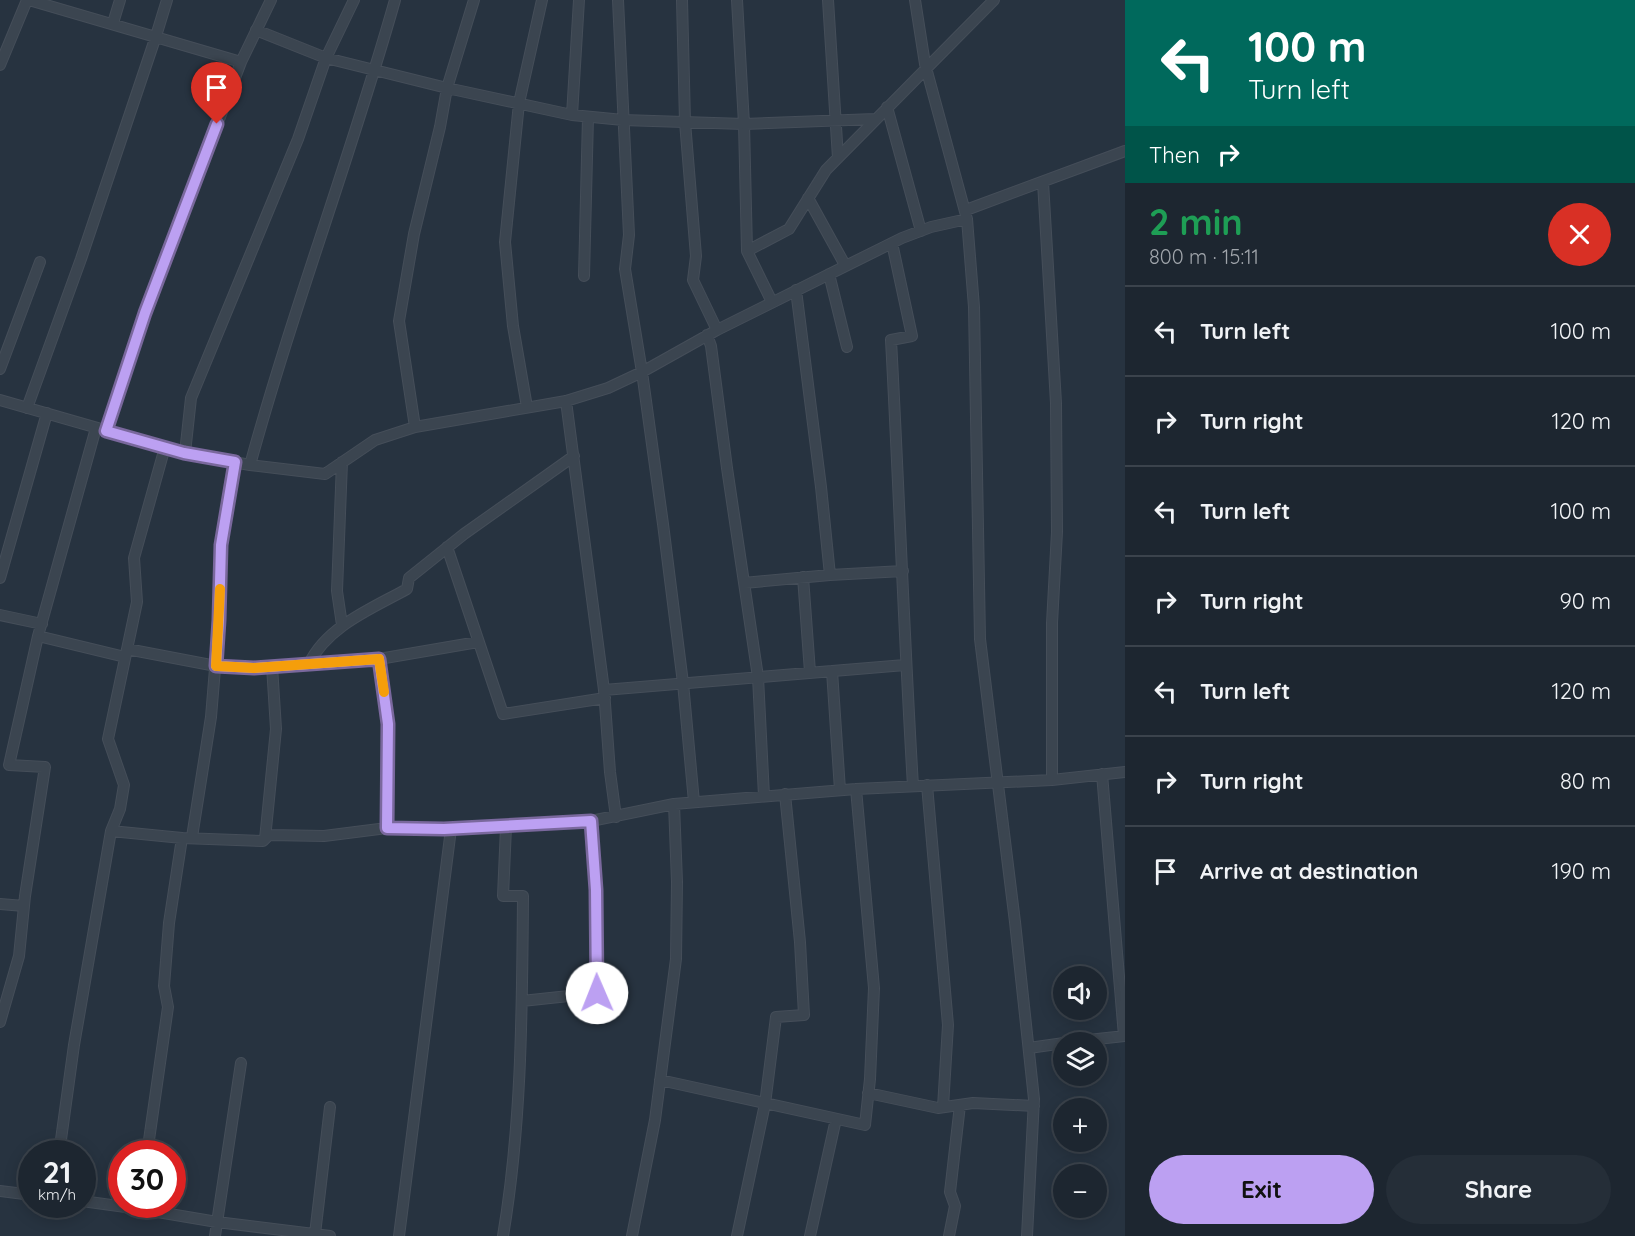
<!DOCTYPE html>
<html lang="en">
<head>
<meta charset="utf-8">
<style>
	:root { --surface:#1d2630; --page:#252e38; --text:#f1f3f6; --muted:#a0a5ab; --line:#3b434c; --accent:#bca0f2 }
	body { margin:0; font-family:Quicksand,sans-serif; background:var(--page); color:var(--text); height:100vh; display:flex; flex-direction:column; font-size:22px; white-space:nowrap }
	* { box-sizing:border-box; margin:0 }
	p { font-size:20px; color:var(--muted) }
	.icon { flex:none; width:33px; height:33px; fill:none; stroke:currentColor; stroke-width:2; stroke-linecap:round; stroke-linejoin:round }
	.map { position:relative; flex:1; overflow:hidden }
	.details { display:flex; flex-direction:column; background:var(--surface); width:510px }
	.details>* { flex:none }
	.hud { background:#00695c; color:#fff; overflow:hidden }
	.tools { position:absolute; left:1053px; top:966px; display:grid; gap:12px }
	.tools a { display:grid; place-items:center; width:54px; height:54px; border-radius:50%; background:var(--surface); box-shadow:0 3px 15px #0003,0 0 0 2px var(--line); font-size:30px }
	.speed { position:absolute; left:18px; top:1140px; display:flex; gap:12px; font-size:30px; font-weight:700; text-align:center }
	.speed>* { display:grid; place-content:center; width:78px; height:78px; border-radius:50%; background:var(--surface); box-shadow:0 3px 15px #0003,0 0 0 2px var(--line); line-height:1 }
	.speed small { font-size:15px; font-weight:400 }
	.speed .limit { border:9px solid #d22; background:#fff; color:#111 }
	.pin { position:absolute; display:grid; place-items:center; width:51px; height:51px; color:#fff; margin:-62px -26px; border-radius:50% 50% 50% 0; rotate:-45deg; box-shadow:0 0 6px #0007 }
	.pin .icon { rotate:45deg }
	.me { position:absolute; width:66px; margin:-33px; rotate:359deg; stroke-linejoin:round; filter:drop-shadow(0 0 4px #0008) }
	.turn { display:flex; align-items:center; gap:21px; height:126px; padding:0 24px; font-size:27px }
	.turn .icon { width:78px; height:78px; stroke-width:2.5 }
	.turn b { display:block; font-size:42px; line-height:51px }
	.then { display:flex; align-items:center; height:57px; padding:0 24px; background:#0003; gap:12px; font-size:22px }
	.round { display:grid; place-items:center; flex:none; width:63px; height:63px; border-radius:32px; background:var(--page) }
	.headline { display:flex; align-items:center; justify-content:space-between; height:102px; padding:0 24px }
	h1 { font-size:36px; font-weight:700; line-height:45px; color:#1e9e55 }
	.primary-button { display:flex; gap:12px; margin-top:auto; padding:12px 24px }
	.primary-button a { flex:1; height:69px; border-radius:36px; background:var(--accent); color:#111; font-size:24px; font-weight:700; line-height:69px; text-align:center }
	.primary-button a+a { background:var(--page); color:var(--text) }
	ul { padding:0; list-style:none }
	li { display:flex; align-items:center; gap:18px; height:90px; padding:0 24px; border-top:2px solid var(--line) }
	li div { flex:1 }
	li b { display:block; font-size:22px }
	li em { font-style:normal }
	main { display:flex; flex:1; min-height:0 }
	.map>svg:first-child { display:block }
</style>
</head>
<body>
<main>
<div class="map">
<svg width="1125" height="1236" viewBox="0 0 1125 1236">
	<rect width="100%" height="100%" fill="#273340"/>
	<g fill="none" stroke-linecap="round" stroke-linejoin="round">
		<!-- street casing -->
		<g stroke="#454e59" stroke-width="12">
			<path id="street" d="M29 0 241 62
				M618 0 629 235 625 269 642 372 663 524 683 683 694 802
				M682 0 685 122 696 256 693 280 717 330
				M737 0 744 124 747 251 772 302
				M828 0 838 158
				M915 0 925 64 967 219 974 307 980 639 1015 922 1034 1099 1027 1236
				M113 23 120 0
				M256 30 326 58 447 88 572 115 623 120 744 124 875 119
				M0 65 27 0
				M887 107 921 231
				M572 115 579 0
				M1043 182 1056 403 1057 532 1052 623V780
				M808 198 845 265
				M966 210 1125 151
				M892 243 912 336 891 340C899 488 904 637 913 786
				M747 251 789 229 826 170 994 0
				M829 274 847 347
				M584 276 588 117
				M796 290 821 487 830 575
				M707 335 711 346 727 468 758 677 764 796
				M0 369 40 262
				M0 400 185 453 250 465 325 474 375 440 415 427 566 401 608 388 642 372 717 330 902 238 931 227 967 219
				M566 401 604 690 610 772 616 817
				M527 407 513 326 505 242 519 103 542 0
				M27 408 81 259 156 36 167 0
				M415 427 399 321 414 234 440 127 447 88 474 0
				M106 431 145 313 241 62 271 0
				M165 447 134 558 137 602 108 739 124 785 120 809 111 831 182 838 263 841 269 835 324 836 387 828 444 829 591 821 674 804 856 789 1052 780 1125 772
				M185 453 191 398 298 139 326 58 354 0
				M342 462 337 591 342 625
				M250 465C293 308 351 156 395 0
				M447 547 503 714 605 698
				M803 577 810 672
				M0 578 47 413
				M744 583 830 575 903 571
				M0 615 42 624
				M38 636 125 657
				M127 649 216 666 254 668 309 664C327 626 373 608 407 589L409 578 464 534 574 456
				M379 659 388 724 387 828
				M309 664 379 659 478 642
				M832 671 840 790
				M604 690 905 665
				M1102 774 1124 1036
				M927 785 948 1025 943 1107
				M192 837 211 717 219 620 221 545 235 462
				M265 839 276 729 272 666
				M0 904 24 906
				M522 1001 597 993 596 890 591 821
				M0 1022 19 956 25 896 45 767 9 765 38 636 96 428
				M1070 1042 1125 1036
				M1029 1048 1064 1043
				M660 1080 865 1125 870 1079 874 988 856 789
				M868 1093 938 1108 973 1103 1034 1106
				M59 1154 74 1045 111 831
				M147 1154 168 1007 164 986 169 923 182 838
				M0 1191 32 1195
				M82 1201 140 1209
				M140 1204V1209L217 1222 330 1236
				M315 1234 330 1107
				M215 1236 241 1063
				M399 1236 451 829
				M503 1236C522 1123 522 1010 523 896H503L506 827
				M632 1236 655 1120 676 959 677 882 674 804
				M737 1236 765 1104 776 1017 804 1015 800 942 785 794
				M810 1236 836 1119
				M949 1236 955 1206 950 1192 960 1105"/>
		</g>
		<!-- street -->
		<use href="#street" stroke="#3b4550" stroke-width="10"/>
	</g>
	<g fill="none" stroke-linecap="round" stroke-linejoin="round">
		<!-- route casing -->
		<g stroke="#7a689d" stroke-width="15">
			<path id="route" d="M217 124 145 313 106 431 184 453 235 462 221 545 219 620 216 666 254 668 379 659 388 724 387 828 444 829 591 821 596 890 597 993"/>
		</g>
		<!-- route -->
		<use href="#route" stroke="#bca0f2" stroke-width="10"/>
		<!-- slow -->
		<path stroke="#f59e0b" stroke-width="10" d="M220 589 216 666 254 668 379 659 384 692"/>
	</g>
</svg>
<div class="tools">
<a><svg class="icon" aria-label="sound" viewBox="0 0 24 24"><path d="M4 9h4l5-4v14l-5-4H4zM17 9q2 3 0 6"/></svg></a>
<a><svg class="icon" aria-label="layers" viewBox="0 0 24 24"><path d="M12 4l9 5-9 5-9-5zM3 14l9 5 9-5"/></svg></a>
<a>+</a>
<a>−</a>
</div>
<div class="speed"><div>21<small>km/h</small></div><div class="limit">30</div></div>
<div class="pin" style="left:217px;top:124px;background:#d93025"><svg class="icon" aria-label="arrive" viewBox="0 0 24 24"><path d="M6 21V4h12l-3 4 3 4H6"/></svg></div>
<svg class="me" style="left:597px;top:993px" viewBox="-20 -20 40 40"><circle r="19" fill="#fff"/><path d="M0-13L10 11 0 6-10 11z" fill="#bca0f2"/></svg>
</div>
<section class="details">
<div class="hud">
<div class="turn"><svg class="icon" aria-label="left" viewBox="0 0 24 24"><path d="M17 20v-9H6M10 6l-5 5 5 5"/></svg><div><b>100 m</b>Turn left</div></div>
<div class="then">Then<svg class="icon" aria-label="right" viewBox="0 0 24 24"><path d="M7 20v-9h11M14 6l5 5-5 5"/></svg></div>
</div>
<div class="headline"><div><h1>2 min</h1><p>800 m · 15:11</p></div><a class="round" style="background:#d93025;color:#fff"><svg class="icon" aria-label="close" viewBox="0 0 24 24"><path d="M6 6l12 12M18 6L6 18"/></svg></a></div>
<ul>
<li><svg class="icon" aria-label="left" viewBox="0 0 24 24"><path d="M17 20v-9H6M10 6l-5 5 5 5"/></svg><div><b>Turn left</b></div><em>100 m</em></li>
<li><svg class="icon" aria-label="right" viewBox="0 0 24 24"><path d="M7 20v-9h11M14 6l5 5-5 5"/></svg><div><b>Turn right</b></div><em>120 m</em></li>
<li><svg class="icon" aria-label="left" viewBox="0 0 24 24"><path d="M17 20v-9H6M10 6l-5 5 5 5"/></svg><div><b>Turn left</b></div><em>100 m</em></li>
<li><svg class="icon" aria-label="right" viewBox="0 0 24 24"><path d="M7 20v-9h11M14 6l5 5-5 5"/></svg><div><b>Turn right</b></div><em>90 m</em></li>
<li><svg class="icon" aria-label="left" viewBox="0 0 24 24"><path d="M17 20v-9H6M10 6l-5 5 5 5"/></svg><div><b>Turn left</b></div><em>120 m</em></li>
<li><svg class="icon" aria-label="right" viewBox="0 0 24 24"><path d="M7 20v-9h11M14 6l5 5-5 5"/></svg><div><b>Turn right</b></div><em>80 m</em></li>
<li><svg class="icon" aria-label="arrive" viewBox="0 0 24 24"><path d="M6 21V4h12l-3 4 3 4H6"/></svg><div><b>Arrive at destination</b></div><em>190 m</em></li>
</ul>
<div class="primary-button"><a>Exit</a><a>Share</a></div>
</section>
</main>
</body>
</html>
